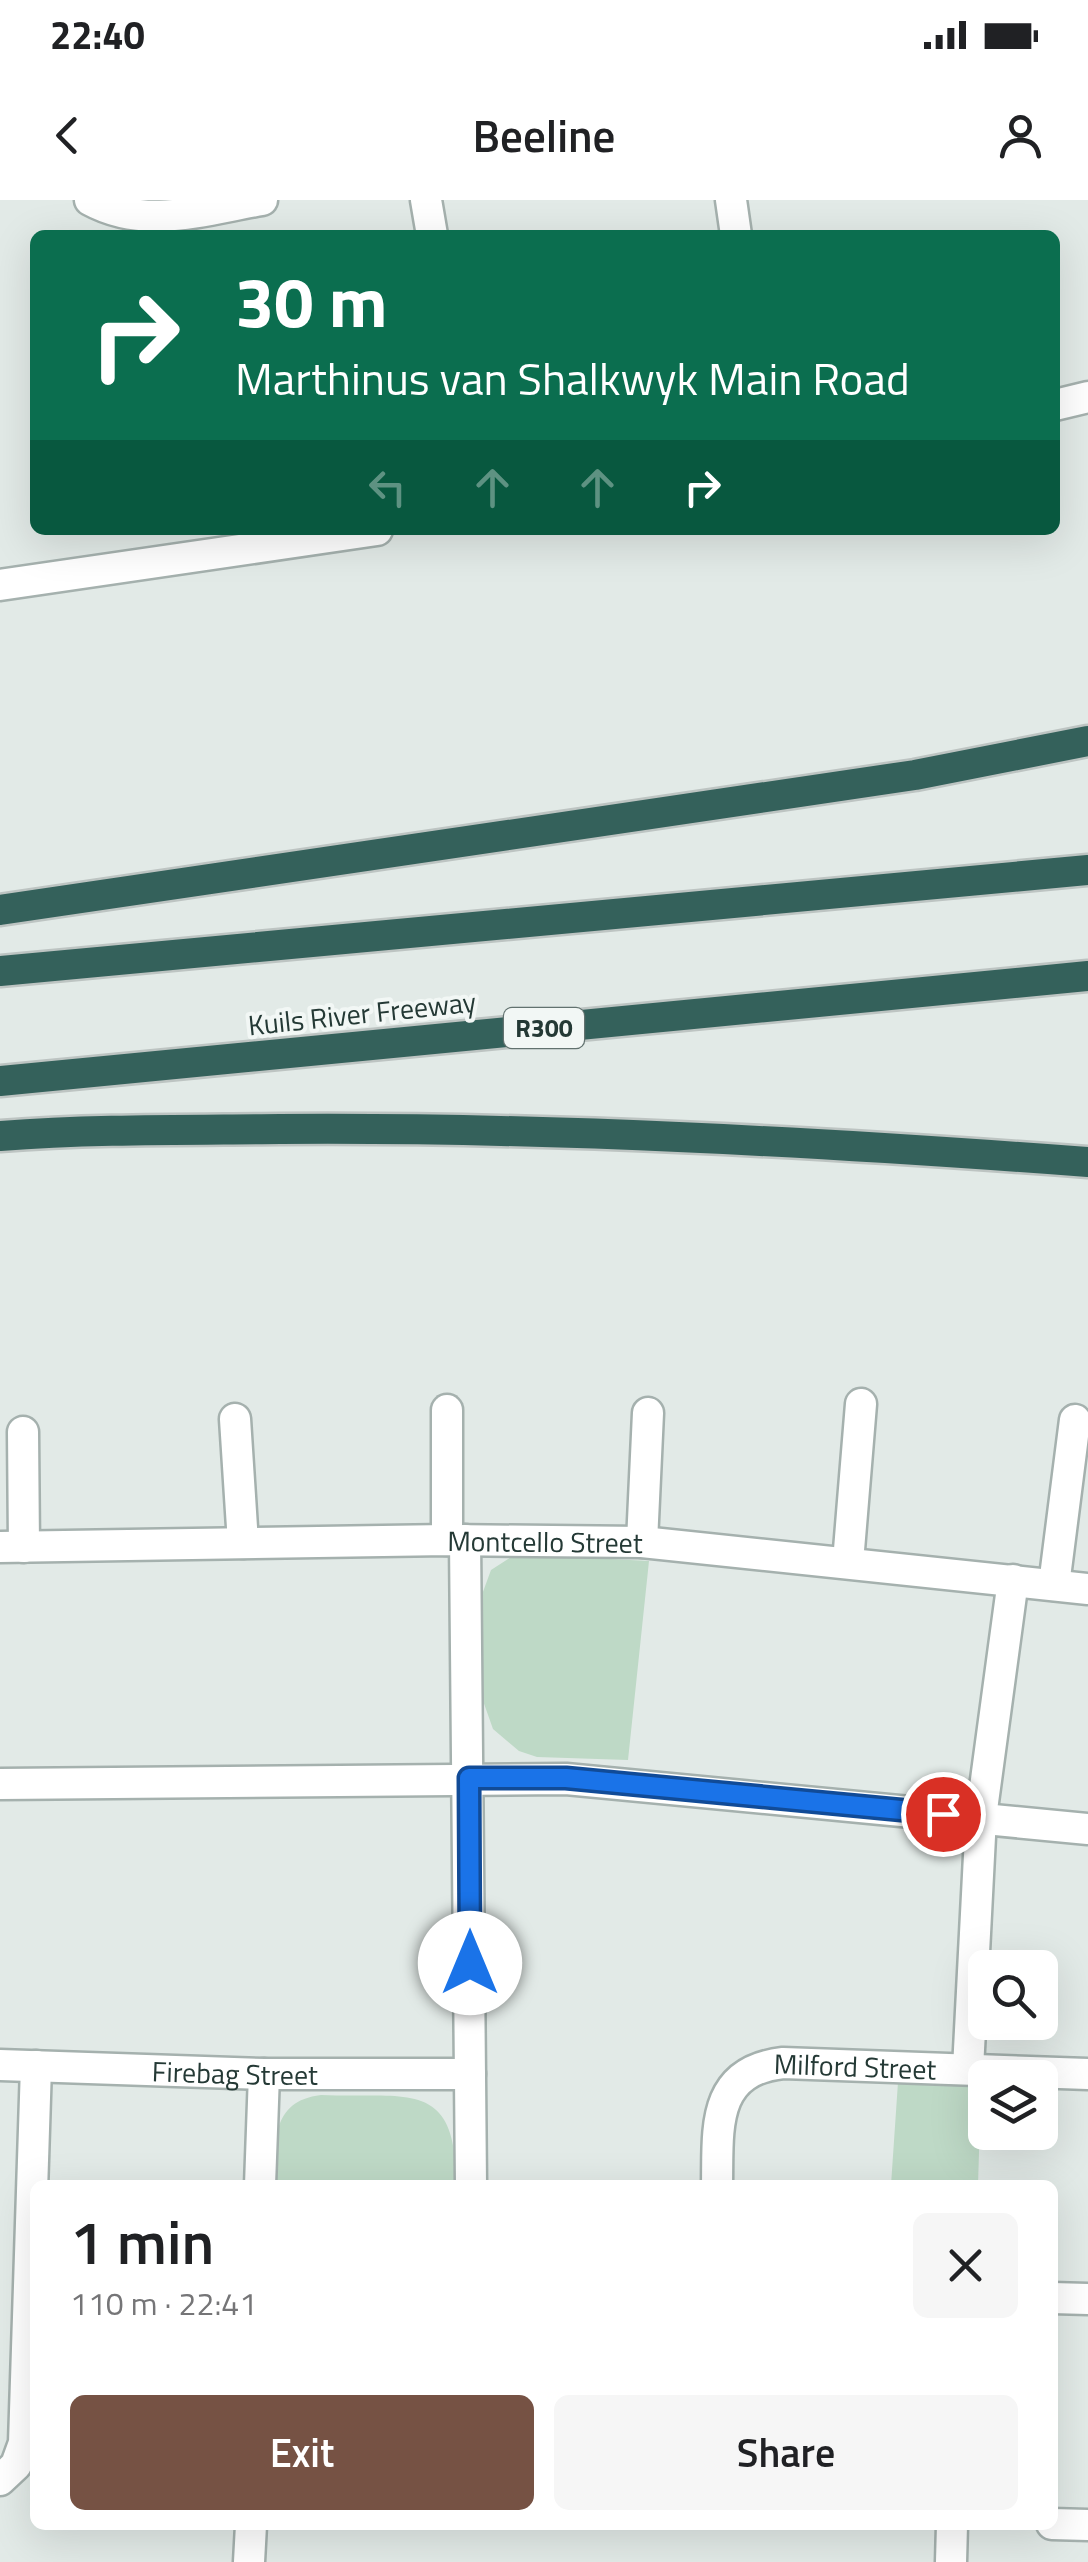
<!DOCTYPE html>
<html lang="en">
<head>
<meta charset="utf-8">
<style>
	:root { --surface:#fff; --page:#f6f6f6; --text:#202124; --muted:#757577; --accent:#765244 }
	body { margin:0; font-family:"Titillium Web",sans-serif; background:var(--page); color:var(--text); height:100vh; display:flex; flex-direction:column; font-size:38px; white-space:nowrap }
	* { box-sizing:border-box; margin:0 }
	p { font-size:32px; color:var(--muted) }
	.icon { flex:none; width:55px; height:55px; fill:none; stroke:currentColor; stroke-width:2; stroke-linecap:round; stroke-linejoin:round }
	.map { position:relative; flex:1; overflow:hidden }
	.panel { position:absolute; left:30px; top:1980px; width:1028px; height:350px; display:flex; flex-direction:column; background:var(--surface); border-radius:15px; box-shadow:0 10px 40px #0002 }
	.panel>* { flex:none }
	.top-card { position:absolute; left:30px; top:30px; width:1030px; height:305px; border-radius:15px; box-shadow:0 10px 40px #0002; background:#0b6e4f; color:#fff; overflow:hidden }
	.buttons { position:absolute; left:968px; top:1750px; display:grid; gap:20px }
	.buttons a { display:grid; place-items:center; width:90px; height:90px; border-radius:15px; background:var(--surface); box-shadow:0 10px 40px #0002; font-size:50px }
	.pin { position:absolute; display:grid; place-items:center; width:85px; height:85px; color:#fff; margin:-42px; border:5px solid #fff; border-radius:50%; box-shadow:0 2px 10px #0007 }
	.me { position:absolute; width:110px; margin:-55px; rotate:0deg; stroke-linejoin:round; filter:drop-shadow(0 0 8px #0008) }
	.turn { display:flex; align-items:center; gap:35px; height:210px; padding:0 40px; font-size:45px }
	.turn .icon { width:130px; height:130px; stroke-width:2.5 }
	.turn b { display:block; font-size:70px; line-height:85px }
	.lanes { display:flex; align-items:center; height:95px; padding:0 40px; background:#0003; justify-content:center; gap:50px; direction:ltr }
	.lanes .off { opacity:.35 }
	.round { display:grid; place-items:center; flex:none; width:105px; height:105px; border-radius:15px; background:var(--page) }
	.head { display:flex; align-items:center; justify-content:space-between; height:170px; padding:0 40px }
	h1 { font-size:60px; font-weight:600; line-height:75px }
	.action { display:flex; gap:20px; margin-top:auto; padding:20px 40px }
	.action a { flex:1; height:115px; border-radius:15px; background:var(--accent); color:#fff; font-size:40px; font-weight:600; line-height:115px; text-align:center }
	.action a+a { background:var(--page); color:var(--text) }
	.status { display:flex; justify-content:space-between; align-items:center; height:70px; padding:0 50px; background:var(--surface); direction:ltr }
	.status svg { height:28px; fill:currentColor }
	header { display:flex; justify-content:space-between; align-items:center; height:130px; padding:0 40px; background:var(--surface); font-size:45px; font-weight:600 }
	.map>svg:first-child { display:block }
</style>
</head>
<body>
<div class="status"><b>22:40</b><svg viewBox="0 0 49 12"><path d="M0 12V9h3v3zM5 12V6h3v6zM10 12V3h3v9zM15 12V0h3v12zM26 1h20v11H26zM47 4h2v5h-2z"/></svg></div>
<header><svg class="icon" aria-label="back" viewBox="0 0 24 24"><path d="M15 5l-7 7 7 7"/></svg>Beeline<svg class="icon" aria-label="person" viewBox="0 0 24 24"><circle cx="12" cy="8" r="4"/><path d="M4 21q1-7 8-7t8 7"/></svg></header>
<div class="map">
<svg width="1088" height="2362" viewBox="0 0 1088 2362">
	<rect width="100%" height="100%" fill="#e2eae7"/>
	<!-- green -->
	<path fill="#bed9c6" d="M516 1354 649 1361 628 1560 537 1557 519 1551 493 1529 482 1498 480 1400 491 1370Z
		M898 1882 981 1886 978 1985H891Z
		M321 1895C407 1899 457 1877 456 1985H274C275 1944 270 1901 321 1895Z"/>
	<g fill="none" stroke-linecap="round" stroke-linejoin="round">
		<!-- minor casing -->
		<g stroke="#a5b1ae" stroke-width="35">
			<g id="minor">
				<path d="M90 0C145 30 203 10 262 0"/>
				<path d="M426 0 432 35"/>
				<path d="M731 0 736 35"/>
				<path d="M1055 205 1088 197"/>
				<path d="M0 385 377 330"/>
				<path d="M447 1210V1340"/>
				<path d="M235 1219 243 1343"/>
				<path d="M23 1232 24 1347"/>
				<path d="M465 1340 471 1985"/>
				<path d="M642 1342 648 1213"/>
				<path id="s1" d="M0 1347 447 1340 642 1342 1088 1389"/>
				<path d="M848 1362 861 1204"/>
				<path d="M1054 1385 1075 1220"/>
				<path d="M0 1584 566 1579 1088 1629"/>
				<path id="s2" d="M0 1865 264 1874H470"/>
				<path d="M968 1869 981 1617 1013 1380"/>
				<path d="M260 1985 264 1874"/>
				<path id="s3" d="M717 1985C718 1929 711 1871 783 1863L1088 1874"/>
				<path d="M1052 2098 1088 2099"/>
				<path d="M0 2280 16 2265 24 2243 36 1866"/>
				<path d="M1052 2324 1088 2325"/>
				<path d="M249 2362 251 2325"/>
				<path d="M951 2362 952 2325"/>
			</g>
		</g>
		<!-- highway casing -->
		<g stroke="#bdc4c2" stroke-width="35">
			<path id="highway" d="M0 710 915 575 1088 541
				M0 771 1088 670
				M0 881 1088 776
				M0 936C93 929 186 930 280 929 550 927 818 942 1088 962"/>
		</g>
		<!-- minor -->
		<use href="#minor" stroke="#fff" stroke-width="30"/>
		<!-- highway -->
		<use href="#highway" stroke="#34615b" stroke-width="30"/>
	</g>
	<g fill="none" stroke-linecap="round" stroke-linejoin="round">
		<!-- route casing -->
		<g stroke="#114b97" stroke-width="25">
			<path id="route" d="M470 1763 469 1578H566L943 1614"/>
		</g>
		<!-- route -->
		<use href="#route" stroke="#1a73e8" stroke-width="18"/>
	</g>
	<g text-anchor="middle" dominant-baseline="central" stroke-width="8" stroke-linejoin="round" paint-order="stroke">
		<!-- shield labels -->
		<rect fill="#f2f7f5" stroke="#62726f" stroke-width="2.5" x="504" y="808" width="80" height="40" rx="8"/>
		<g font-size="25" font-weight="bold" fill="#243935">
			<text x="544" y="828">R300</text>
		</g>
		<!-- street labels -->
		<g font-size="28" fill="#243935" stroke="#f2f7f5">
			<text transform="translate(362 813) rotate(-6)">Kuils River Freeway</text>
			<text stroke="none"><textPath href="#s1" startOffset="545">Montcello Street</textPath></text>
			<text stroke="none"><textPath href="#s3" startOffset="230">Milford Street</textPath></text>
			<text stroke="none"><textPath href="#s2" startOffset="235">Firebag Street</textPath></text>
		</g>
	</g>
</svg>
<div class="buttons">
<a><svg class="icon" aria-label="search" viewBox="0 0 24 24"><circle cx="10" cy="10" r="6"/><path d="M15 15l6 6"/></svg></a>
<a><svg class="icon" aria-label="layers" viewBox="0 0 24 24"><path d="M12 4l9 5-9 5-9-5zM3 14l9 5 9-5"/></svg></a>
</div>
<div class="pin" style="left:943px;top:1614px;background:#d93025"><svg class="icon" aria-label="arrive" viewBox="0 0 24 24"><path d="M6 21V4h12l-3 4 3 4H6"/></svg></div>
<svg class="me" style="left:470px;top:1763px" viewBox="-20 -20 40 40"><circle r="19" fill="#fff"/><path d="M0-13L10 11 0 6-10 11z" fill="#1a73e8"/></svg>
<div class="top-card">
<div class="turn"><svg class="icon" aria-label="right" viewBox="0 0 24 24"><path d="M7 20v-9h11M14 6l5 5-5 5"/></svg><div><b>30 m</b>Marthinus van Shalkwyk Main Road</div></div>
<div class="lanes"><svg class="icon off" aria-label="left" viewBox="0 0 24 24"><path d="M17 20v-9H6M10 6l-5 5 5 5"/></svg><svg class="icon off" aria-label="ahead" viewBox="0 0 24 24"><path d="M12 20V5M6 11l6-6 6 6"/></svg><svg class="icon off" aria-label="ahead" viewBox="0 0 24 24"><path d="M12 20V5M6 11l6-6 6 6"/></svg><svg class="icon" aria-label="right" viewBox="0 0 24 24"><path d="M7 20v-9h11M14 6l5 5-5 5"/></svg></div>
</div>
<section class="panel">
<div class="head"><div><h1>1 min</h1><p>110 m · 22:41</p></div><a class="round"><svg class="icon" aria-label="close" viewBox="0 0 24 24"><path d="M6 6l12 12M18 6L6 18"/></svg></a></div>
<div class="action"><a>Exit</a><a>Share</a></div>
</section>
</div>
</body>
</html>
